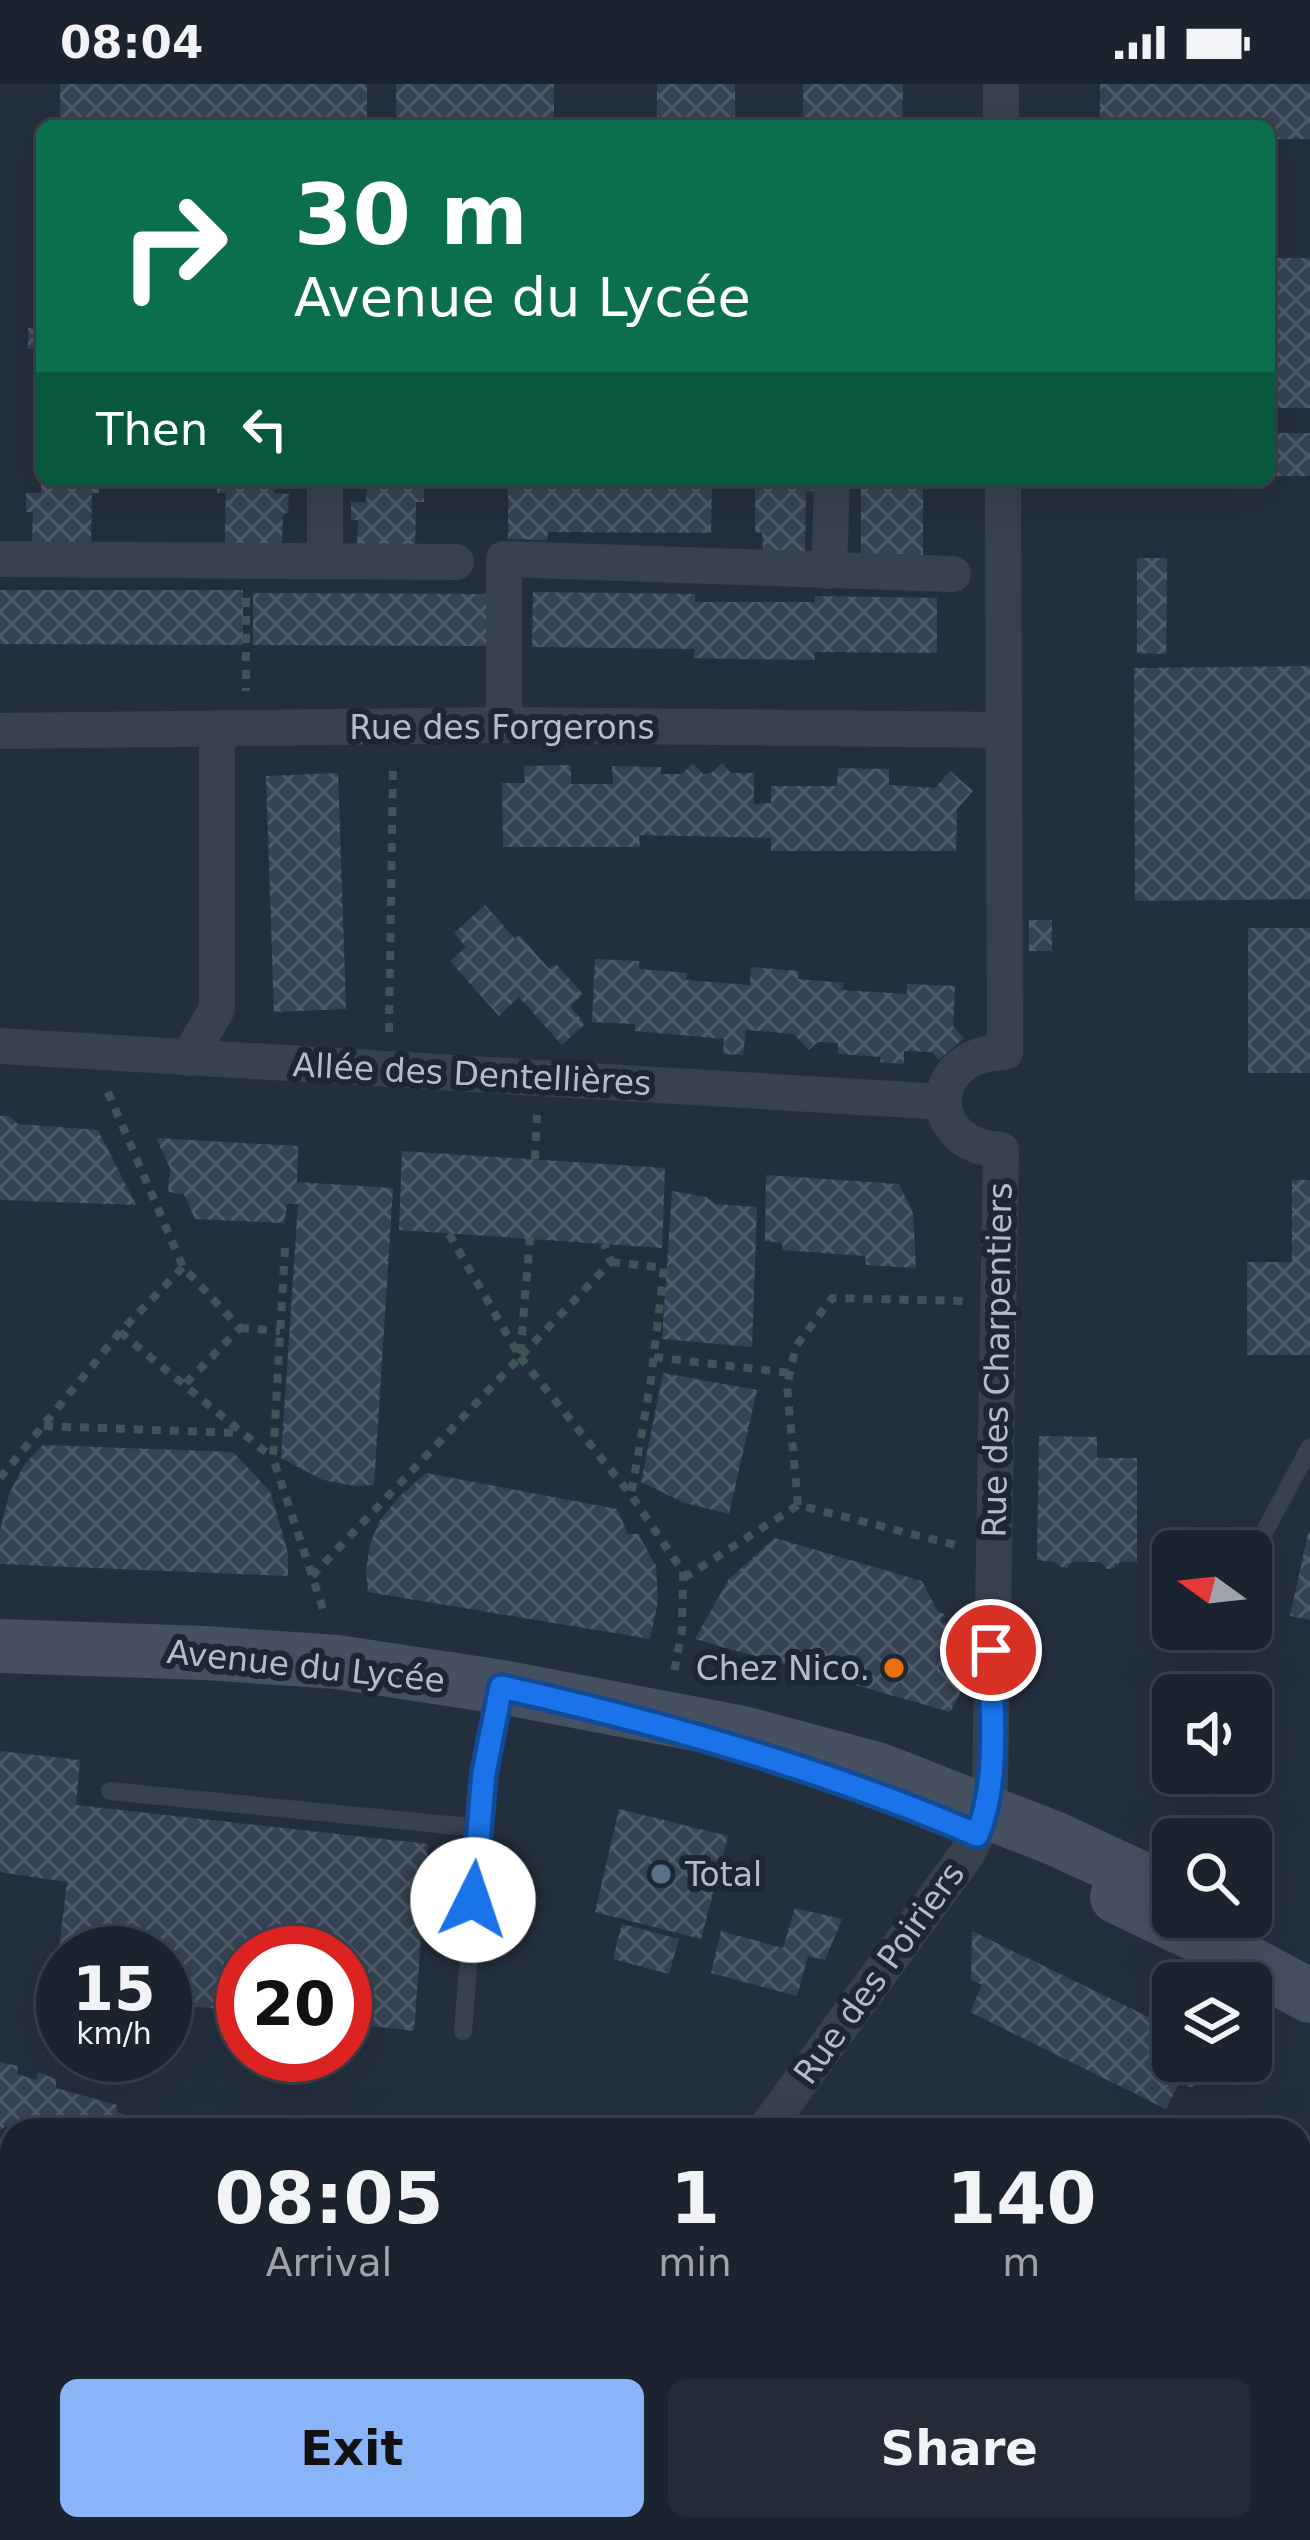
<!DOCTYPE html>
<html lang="en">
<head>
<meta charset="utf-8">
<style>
	:root { --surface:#1b232e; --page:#242b36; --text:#f1f3f6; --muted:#a0a4aa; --line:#39404a; --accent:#8ab4f8 }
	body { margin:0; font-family:"DejaVu Sans",sans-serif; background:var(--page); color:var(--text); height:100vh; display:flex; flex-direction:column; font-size:45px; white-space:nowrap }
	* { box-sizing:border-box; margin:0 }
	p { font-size:39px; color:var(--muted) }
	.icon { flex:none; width:66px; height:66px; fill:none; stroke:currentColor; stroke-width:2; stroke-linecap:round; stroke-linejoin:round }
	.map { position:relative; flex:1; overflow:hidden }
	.drawer { position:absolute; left:0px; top:2034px; width:1311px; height:423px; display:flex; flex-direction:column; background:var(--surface); border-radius:36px 36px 0 0; box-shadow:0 12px 48px #0002,0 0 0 3px var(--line) }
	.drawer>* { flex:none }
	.hud { position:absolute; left:36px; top:36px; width:1239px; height:366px; border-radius:18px; box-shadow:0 12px 48px #0002,0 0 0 3px var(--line); background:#0b6e4f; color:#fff; overflow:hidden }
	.needle { width:78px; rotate:285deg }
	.buttons { position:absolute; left:1152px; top:1446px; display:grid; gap:24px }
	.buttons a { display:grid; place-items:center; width:120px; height:120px; border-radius:18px; background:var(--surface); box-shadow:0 12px 48px #0002,0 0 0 3px var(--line); font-size:60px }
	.speed { position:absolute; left:36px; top:1842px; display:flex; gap:24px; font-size:60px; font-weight:700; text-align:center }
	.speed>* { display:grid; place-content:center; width:156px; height:156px; border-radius:50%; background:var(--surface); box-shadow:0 12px 48px #0002,0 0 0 3px var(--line); line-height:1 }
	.speed small { font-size:30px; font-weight:400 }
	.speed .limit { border:18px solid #d22; background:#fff; color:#111 }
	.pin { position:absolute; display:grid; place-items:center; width:102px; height:102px; color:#fff; margin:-51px; border:6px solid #fff; border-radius:50%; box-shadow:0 3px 12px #0007 }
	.me { position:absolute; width:132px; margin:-66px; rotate:4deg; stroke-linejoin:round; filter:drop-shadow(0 0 9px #0008) }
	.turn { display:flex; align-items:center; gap:42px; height:252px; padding:0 60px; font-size:54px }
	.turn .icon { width:156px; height:156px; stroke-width:2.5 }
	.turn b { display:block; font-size:84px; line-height:102px }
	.then { display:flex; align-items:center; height:114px; padding:0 60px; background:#0003; gap:24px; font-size:45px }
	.eta { display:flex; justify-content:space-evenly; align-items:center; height:204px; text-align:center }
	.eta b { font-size:72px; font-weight:800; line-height:84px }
	.cta { display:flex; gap:24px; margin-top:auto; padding:24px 60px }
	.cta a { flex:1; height:138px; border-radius:18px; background:var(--accent); color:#111; font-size:48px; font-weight:800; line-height:138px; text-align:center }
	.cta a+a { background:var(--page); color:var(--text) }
	.status { display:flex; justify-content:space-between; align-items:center; height:84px; padding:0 60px; background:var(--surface); direction:ltr }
	.status svg { height:33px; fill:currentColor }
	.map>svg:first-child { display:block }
</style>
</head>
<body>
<div class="status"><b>08:04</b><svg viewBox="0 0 49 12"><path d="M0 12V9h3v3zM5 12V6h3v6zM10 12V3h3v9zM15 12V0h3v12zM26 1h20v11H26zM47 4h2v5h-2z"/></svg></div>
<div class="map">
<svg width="1310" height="2456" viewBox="0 0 1310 2456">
	<defs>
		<pattern id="building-cross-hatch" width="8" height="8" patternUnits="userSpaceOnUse" patternTransform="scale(3)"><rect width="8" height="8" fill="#364354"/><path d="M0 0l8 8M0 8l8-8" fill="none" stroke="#515c6b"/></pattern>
	</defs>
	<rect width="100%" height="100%" fill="#242f3e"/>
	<!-- building -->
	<path fill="url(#building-cross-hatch)" d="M60 0H367V42H60Z
		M396 0H554V42H396Z
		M657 0H735V42H657Z
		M803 0H903L902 42H803Z
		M1100 0H1310V55H1269V42H1100Z
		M1269 174H1310V324H1269Z
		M34 214 42 215V265H28V244H34Z
		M35 292H42V332H34Z
		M1269 349H1310V392H1269Z
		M35 361H42V380H34Z
		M41 396H99V409H92L91 459 32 458 33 428H26V409H41Z
		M217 396H275L274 409 289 410 288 429 283 430 282 459H225L226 409H217Z
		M367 396H424V418H416L415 467 357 466 358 436H351V418H366Z
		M508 396H712L711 449 548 448 547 456 508 455Z
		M755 396H818L819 408H806L805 468H763L762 448 755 449Z
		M861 396H923V471L861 470Z
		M1137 474H1167L1166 570 1137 569Z
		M0 506H243V561L0 560Z
		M533 508 695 510V518H815V512L937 514V569L814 568 815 576 734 575 694 574V565L532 563Z
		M253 509 489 510V562L253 561Z
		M1310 582V815L1135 817 1134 584Z
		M693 679 703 690 711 689 722 679 731 689H754V720L771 719V702H837L838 684 889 685V701L935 704 950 687 973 707 957 725 956 767H771V754L639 751 640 763H503L502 699H525L524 682 571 681V700H613L612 682 661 683V690H682Z
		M338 689 346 925 274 928 266 692Z
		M485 821 515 855 519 851 549 885 556 880 583 910 570 922 585 940 562 961 519 913 499 932 450 877 466 863 454 849Z
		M1029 836H1052V867H1029Z
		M1248 844H1310V989H1248Z
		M595 875 639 877V885L687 889 686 896 750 901 751 883 799 887 798 895 844 899 842 906 907 910V900L955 902 953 942 964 954 939 976 932 968 904 967V980L880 978 881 973 838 970V959L818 958 809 966 794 950 746 946 743 971 723 970 724 955 635 947V940L592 938Z
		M0 1032H9L18 1040 98 1046 136 1121 0 1116Z
		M156 1054 298 1062 297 1098 393 1104 374 1401 355 1402 323 1396 281 1374 298 1120H287L284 1139 195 1135 184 1110 168 1108 170 1084Z
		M402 1067 665 1084 662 1164 399 1146Z
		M766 1091 899 1100 913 1129 916 1184 866 1181 865 1172 783 1166 782 1159 765 1157Z
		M1292 1096H1310V1271H1247V1178H1292Z
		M672 1107 706 1113 715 1120 757 1123 752 1263 662 1255Z
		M663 1289 757 1306 729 1430 685 1419 641 1398Z
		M1039 1352 1097 1353V1374H1137V1478H1120L1113 1485H1107L1101 1478H1071L1067 1484 1061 1483 1054 1478 1037 1476Z
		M43 1361 233 1368 270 1407 288 1469V1492L0 1480V1446L10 1408 24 1381Z
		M426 1389 617 1425 628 1450H638L656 1482 658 1517 650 1555 368 1508 366 1487 370 1460 380 1436 400 1412Z
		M1308 1449 1310 1450V1536L1290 1532Z
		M775 1454 922 1497 938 1528 945 1530 940 1538 962 1543 965 1589 961 1608 950 1628 695 1555 729 1495Z
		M0 1667 80 1676 76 1721 428 1760 414 1947 345 1939V1869H243V1928L165 1919V1869H63V1907L54 1906 67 1798 0 1788Z
		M619 1725 728 1752 701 1855 595 1828Z
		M795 1824 842 1835 825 1876 808 1872 797 1912 711 1889 721 1847 783 1864Z
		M622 1840 679 1855 669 1890 613 1875Z
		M972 1847 1173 1945V1977H1222L1192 2004 1180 1998 1166 2025 970 1928 982 1901 971 1896Z
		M0 1978 18 1982 17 1990 36 1996 38 1988 56 1995V2004L117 2021V2028L136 2034 133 2046H12V2051L6 2042 0 2046Z
		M824 2032 895 2035V2046H823Z
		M12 2121V2196L2 2179 0 2180V2128Z
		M1299 2200H1310V2332H1299Z
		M345 2445H356L362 2456H326Z
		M383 2445H576L570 2456H363Z
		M654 2445H657L677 2456H648Z
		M960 2445H1005V2456H960Z
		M1144 2445H1210V2456H1144Z"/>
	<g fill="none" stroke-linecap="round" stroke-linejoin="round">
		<!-- path -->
		<path stroke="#3f5557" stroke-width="8" stroke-dasharray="9 9" stroke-linecap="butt" d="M246 514V607
			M389 948 393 681
			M108 1008 183 1183 240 1244 183 1302
			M535 1075 537 1031
			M449 1150 520 1273 611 1178 604 1160
			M285 1164 273 1374 324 1528
			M611 1178 664 1184 651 1296 631 1411
			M240 1244 280 1247
			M120 1248 273 1374
			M520 1273 631 1411 683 1488 682 1547 674 1588
			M654 1273 790 1289
			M44 1342 239 1349
			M0 1394 120 1248 183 1183
			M798 1421 787 1302 796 1262 832 1214 964 1217
			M312 1492 520 1273 530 1154
			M684 1494 798 1421 955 1461"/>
		<!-- lane -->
		<path stroke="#38414e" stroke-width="18" d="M1266 1445 1310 1363
			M110 1707 479 1744
			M463 1947 484 1689 500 1608"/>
		<!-- street -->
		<path stroke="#38414e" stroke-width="36" d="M1001 0V42
			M325 396V477
			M0 475 456 478
			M829 487 832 396
			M504 641V475L953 490
			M0 647 504 641 1004 646
			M0 962 944 1018
			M188 974 217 925V645
			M765 2046 967 1770 987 1728 990 1701 1001 1066C923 1062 925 969 1005 968L1003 396
			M0 2089 12 2092
			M0 2363 12 2384
			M60 2445 70 2456
			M825 2445 845 2456
			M265 2456 283 2445
			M1116 2456V2445"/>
		<!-- secondary -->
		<path stroke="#465061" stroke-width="54" d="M0 1562 205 1569 337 1578 501 1603 743 1649 877 1685 1056 1755 1173 1809
			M1117 1813 1205 1855 1310 1912"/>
	</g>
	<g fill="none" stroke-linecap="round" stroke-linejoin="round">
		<!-- route casing -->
		<g stroke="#114b97" stroke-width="30">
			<path id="route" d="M473 1816 484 1689 501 1603C662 1639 825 1685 977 1751 1000 1697 991 1625 991 1566"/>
		</g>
		<!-- route -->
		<use href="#route" stroke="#1a73e8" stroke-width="21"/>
	</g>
	<!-- markers -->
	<circle fill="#e8710a" stroke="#1d2633" stroke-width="4.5" cx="894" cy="1584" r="12"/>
	<circle fill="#5c6f8a" stroke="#1d2633" stroke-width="4.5" cx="661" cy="1790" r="12"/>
	<g text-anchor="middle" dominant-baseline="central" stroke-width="12" stroke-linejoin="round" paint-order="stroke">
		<!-- street labels -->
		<g font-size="33" fill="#b4bcc9" stroke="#1d2633">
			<text x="502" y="643">Rue des Forgerons</text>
			<text transform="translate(472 990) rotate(3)">Allée des Dentellières</text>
			<text transform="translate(997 1276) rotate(-89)">Rue des Charpentiers</text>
			<text transform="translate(306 1582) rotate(6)">Avenue du Lycée</text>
			<text transform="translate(879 1889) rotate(-54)">Rue des Poiriers</text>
		</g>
		<!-- poi labels -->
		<g font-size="33" fill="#b4bcc9" stroke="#1d2633" text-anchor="end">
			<text x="870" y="1584">Chez Nico.</text>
			<text x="685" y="1790" text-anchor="start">Total</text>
		</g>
	</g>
</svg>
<div class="buttons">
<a><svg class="needle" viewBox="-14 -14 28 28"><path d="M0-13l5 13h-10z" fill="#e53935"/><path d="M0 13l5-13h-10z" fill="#a0a4aa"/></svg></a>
<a><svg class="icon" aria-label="sound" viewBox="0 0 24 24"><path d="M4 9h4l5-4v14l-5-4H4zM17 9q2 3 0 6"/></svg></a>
<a><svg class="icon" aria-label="search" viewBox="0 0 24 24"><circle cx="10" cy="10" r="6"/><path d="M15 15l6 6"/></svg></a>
<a><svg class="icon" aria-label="layers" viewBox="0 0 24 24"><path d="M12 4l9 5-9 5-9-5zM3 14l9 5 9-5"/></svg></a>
</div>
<div class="speed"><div>15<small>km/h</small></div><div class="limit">20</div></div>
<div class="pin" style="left:991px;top:1566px;background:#d93025"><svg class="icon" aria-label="arrive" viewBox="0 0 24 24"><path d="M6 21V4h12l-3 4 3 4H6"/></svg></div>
<svg class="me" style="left:473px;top:1816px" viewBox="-20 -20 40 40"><circle r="19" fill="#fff"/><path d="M0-13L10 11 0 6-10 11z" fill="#1a73e8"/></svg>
<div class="hud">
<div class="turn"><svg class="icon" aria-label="right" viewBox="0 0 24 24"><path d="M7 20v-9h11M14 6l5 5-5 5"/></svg><div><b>30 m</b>Avenue du Lycée</div></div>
<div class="then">Then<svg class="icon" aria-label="left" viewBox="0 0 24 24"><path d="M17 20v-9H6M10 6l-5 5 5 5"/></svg></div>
</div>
<section class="drawer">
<div class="eta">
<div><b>08:05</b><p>Arrival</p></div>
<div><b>1</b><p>min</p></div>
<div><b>140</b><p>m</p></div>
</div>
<div class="cta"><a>Exit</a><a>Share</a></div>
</section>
</div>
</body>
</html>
